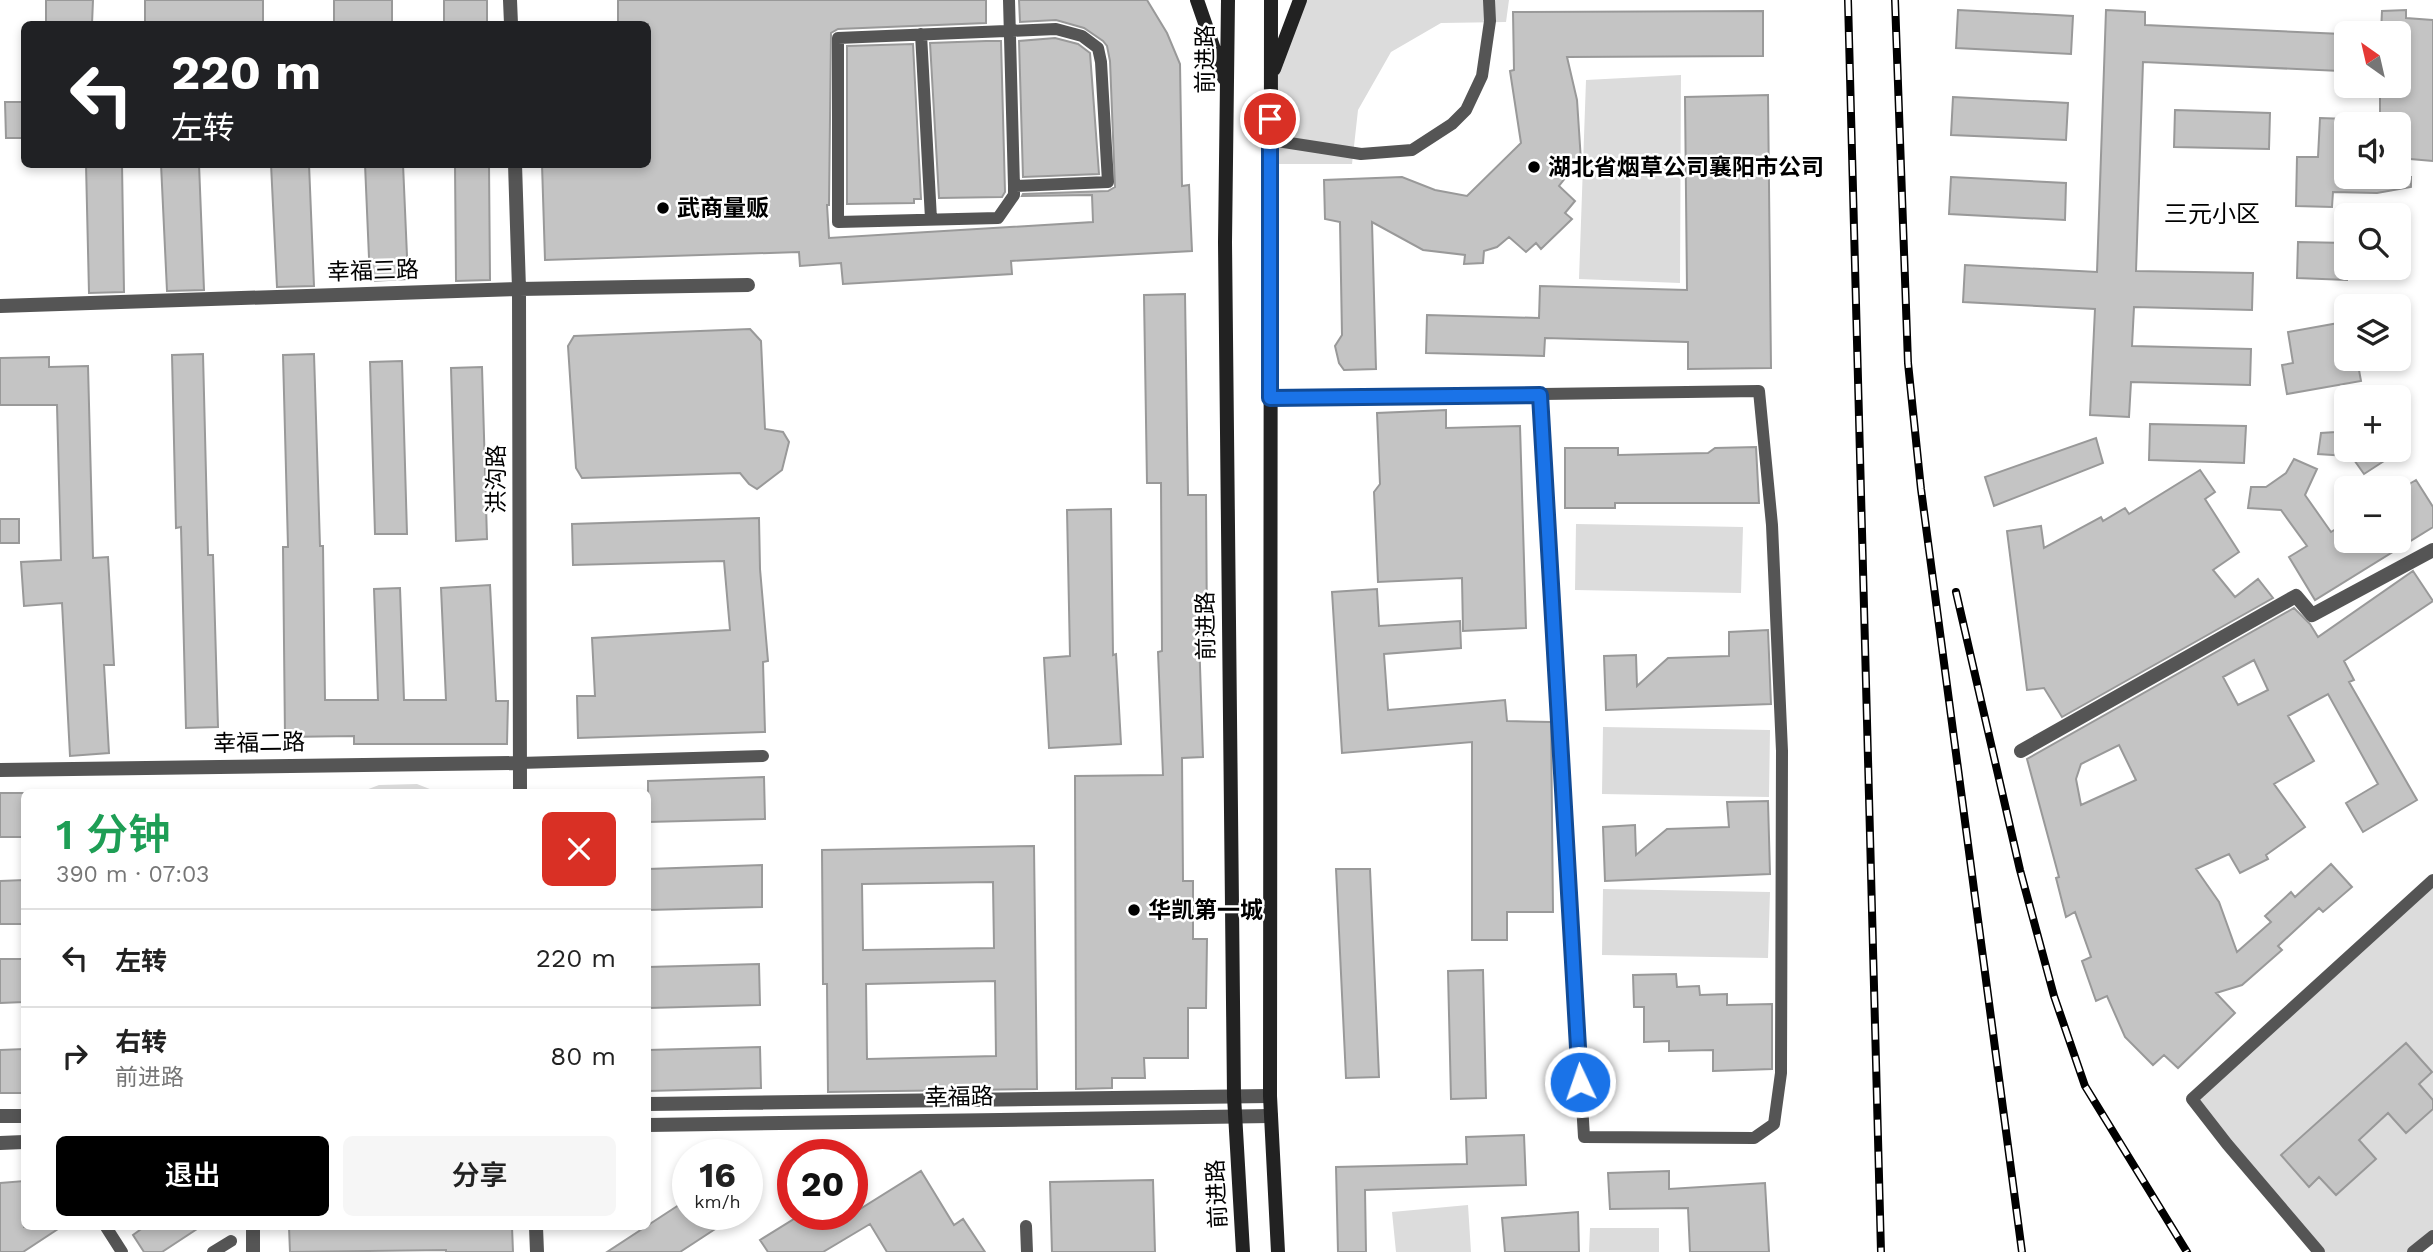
<!DOCTYPE html>
<html lang="zh">
<head>
<meta charset="utf-8">
<style>
	:root { --surface:#fff; --page:#f6f6f6; --text:#222; --muted:#767676; --line:#e0e0e0; --accent:#000 }
	body { margin:0; font-family:"Work Sans","Noto Sans SC",sans-serif; background:var(--page); color:var(--text); height:100vh; display:flex; flex-direction:column; font-size:26px; white-space:nowrap }
	* { box-sizing:border-box; margin:0 }
	p { font-size:23px; color:var(--muted) }
	.icon { flex:none; width:38px; height:38px; fill:none; stroke:currentColor; stroke-width:2; stroke-linecap:round; stroke-linejoin:round }
	.map { position:relative; flex:1; overflow:hidden }
	.drawer { position:absolute; left:21px; top:789px; width:630px; height:441px; display:flex; flex-direction:column; background:var(--surface); border-radius:10px; box-shadow:0 4px 10px #0003 }
	.drawer>* { flex:none }
	.banner { position:absolute; left:21px; top:21px; width:630px; height:147px; border-radius:10px; box-shadow:0 4px 10px #0003; background:#202124; color:#fff; overflow:hidden }
	.needle { width:46px; rotate:326deg }
	.buttons { position:absolute; left:2334px; top:21px; display:grid; gap:14px }
	.buttons a { display:grid; place-items:center; width:77px; height:77px; border-radius:10px; background:var(--surface); box-shadow:0 4px 10px #0003; font-size:35px }
	.speed { position:absolute; left:672px; top:1139px; display:flex; gap:14px; font-size:35px; font-weight:700; text-align:center }
	.speed>* { display:grid; place-content:center; width:91px; height:91px; border-radius:50%; background:var(--surface); box-shadow:0 4px 10px #0003; line-height:1 }
	.speed small { font-size:18px; font-weight:400 }
	.speed .limit { border:10px solid #d22; background:#fff; color:#111 }
	.pin { position:absolute; display:grid; place-items:center; width:60px; height:60px; color:#fff; margin:-30px; border:4px solid #fff; border-radius:50%; box-shadow:0 2px 7px #0007 }
	.me { position:absolute; width:77px; margin:-38px; rotate:357deg; stroke-linejoin:round; filter:drop-shadow(0 0 5px #0008) }
	.turn { display:flex; align-items:center; gap:24px; height:147px; padding:0 35px; font-size:32px }
	.turn .icon { width:91px; height:91px; stroke-width:2.5 }
	.turn b { display:block; font-size:49px; line-height:60px }
	.round { display:grid; place-items:center; flex:none; width:74px; height:74px; border-radius:10px; background:var(--page) }
	.head { display:flex; align-items:center; justify-content:space-between; height:119px; padding:0 35px }
	h1 { font-size:42px; font-weight:600; line-height:52px; color:#1e9e55 }
	.button { display:flex; gap:14px; margin-top:auto; padding:14px 35px }
	.button a { flex:1; height:80px; border-radius:10px; background:var(--accent); color:#fff; font-size:28px; font-weight:600; line-height:80px; text-align:center }
	.button a+a { background:var(--page); color:var(--text) }
	ul { padding:0; list-style:none }
	li { display:flex; align-items:center; gap:21px; height:98px; padding:0 35px; border-top:2px solid var(--line) }
	li div { flex:1 }
	li b { display:block; font-size:26px }
	li em { font-style:normal }
	.map>svg:first-child { display:block }
</style>
</head>
<body>
<div class="map">
<svg width="2433" height="1252" viewBox="0 0 2433 1252">
	<rect width="100%" height="100%" fill="#fff"/>
	<!-- green -->
	<path fill="#dcdcdc" d="M1300 0H1509L1506 22 1441 23 1391 52 1358 110 1352 164H1270V76Z
		M1681 75 1680 283 1579 279 1586 80Z
		M1576 524 1743 527 1741 593 1575 590Z
		M1603 727 1770 730 1769 797 1602 794Z
		M417 784 440 793H358L379 785Z
		M2433 880V1236L2413 1252H2319L2192 1099Z
		M1603 889 1770 892 1768 958 1602 955Z
		M1468 1205 1471 1252H1396L1392 1212Z
		M1590 1228H1659V1252H1589Z"/>
	<!-- building -->
	<path fill="#c4c4c4" stroke="#999" stroke-width="2" fill-rule="evenodd" d="M46 0H93L92 24H46Z
		M145 0H263V24H145Z
		M334 0H392V24H334Z
		M444 0H487V24H444Z
		M618 0H986V23L838 29 831 33 829 205H827L829 238 1093 222 1092 195 1022 196 1023 194 1108 191 1115 187 1110 61 1107 46 1103 41 1084 28 1056 20 1020 22 1019 0H1147L1167 33 1180 64 1182 186 1189 185 1192 251 1011 261 1012 274 843 284 841 263 800 266 799 252 545 260 542 164H648V24H618Z
		M1958 10 2073 16 2071 54 1956 48Z
		M2106 10 2145 12V25L2342 34 2340 71 2143 62 2136 271 2253 273 2252 310 2134 307 2132 346 2251 349 2250 385 2131 382 2129 417 2090 415 2095 309 1963 302 1965 265 2097 272Z
		M2406 10V18L2433 20V161L2399 158V124H2380V86H2399V33H2381L2382 11Z
		M1763 11V56L1567 57 1577 100 1581 161H1571L1569 173 1559 186 1575 201 1565 213 1572 219 1541 249 1536 243 1526 252 1509 237 1497 247 1484 251 1483 263 1464 264 1465 255 1423 250 1372 222 1376 369 1344 370 1339 363 1335 346 1342 335 1340 222 1325 219 1324 180 1402 177 1435 190 1467 196 1521 143 1510 71 1514 70 1513 12Z
		M1055 38 1078 44 1090 53 1099 174 1023 177 1019 41Z
		M986 41H1001L1005 192 1002 197 939 198 930 43Z
		M913 44 921 199H914V203L847 204V46Z
		M1768 95 1771 368 1688 369V342L1545 338 1544 356 1426 353 1427 315 1539 318 1540 286 1687 290 1685 97Z
		M1953 97 2068 103 2066 140 1951 135Z
		M5 102H24V138H6Z
		M2175 110 2270 113 2269 149 2174 147Z
		M2320 118 2347 119V177H2411V187L2377 193 2333 192 2332 207 2296 206 2297 157H2318Z
		M86 164H122L124 292 89 293Z
		M161 164H199L204 290 167 291Z
		M271 164H309L314 286 277 287Z
		M365 164H403L408 279 370 281Z
		M455 164H489L490 280 456 281Z
		M1951 177 2066 183 2065 220 1949 214Z
		M2298 242 2347 243V280L2297 278Z
		M1185 294 1188 495H1206L1207 636H1199L1203 757 1182 758 1183 881H1193V939H1207L1206 1008H1188V1058H1144L1145 1078H1112V1088L1076 1089 1075 776 1163 775 1158 652 1162 651 1161 483H1147L1144 295Z
		M2344 322 2347 359H2357L2361 381 2287 394 2282 365 2293 363 2288 332Z
		M750 329 761 341 765 429 783 432 789 442 782 470 757 489 749 484 740 473 582 478 576 468 568 346 574 336Z
		M203 354 208 555H213L218 727 186 728 181 527 176 528 172 355Z
		M314 354 320 546H323L325 700H378L374 589 400 588 404 700H446L441 588 490 585 496 701H508L507 744H354V736L285 737 283 547H288L283 355Z
		M49 357V367L88 366 93 558 108 557 114 665H104L109 753 70 756 62 603 24 606 21 562 61 560 57 405H0V358Z
		M402 361 407 534H375L370 362Z
		M482 367 487 539 456 541 451 368Z
		M1446 410V428L1520 426 1526 628 1463 631 1462 578 1378 582 1374 492 1380 484 1377 413Z
		M2150 424 2246 426 2244 463 2149 460Z
		M2347 425V456L2318 454 2321 433 2336 432Z
		M2096 438 2103 463 1994 506 1985 477Z
		M1756 447 1759 503H1615V508H1565V448H1618V455L1708 453 1715 448Z
		M2347 450H2401L2364 474Z
		M2294 459 2317 469 2305 495 2331 532 2347 522V541H2399V490L2416 480 2433 507V527L2315 600 2289 557 2307 546 2281 510 2248 508 2251 487H2266L2286 473Z
		M2200 470 2215 492 2205 499 2239 552 2213 570 2235 597 2258 579 2273 598 2062 717 2044 688 2027 690 2007 531 2041 526 2044 548 2101 517 2103 521 2125 508 2129 514Z
		M1111 509 1113 655 1116 654 1121 744 1049 748 1044 658 1070 656 1067 510Z
		M759 518 760 569 768 661 763 662 765 732 578 738 577 696H595L592 638 730 630 724 561 573 565 572 524Z
		M0 519H19V543H0Z
		M2413 571 2433 601 2344 661 2354 680 2349 682 2417 800 2363 832 2346 803 2378 784 2328 694 2288 716 2314 761 2274 784 2305 827 2266 855 2268 859 2240 873 2229 854 2196 869 2219 902 2237 952 2271 922 2265 916 2291 892 2295 897 2331 864 2352 887 2323 912 2319 908 2278 946 2282 950 2242 985 2216 993 2235 1013 2178 1068 2164 1055 2153 1065 2125 1037 2107 996 2096 1001 2082 961 2091 957 2075 912 2066 917 2056 878 2059 877 2027 759 2294 608 2310 624 2318 637ZM2254 660 2268 690 2238 705 2223 677ZM2119 745 2136 780 2081 805 2076 779 2081 764Z
		M1377 589 1379 626 1460 621 1461 648 1384 654 1388 710 1505 700 1507 721 1551 722 1553 912H1507V940H1472V742L1342 753 1332 592Z
		M1768 630 1771 704 1606 710 1604 656 1636 655 1637 686 1668 658 1729 656V632Z
		M764 777 765 819 648 822V781Z
		M0 793H24V837H0Z
		M1768 801 1770 874 1605 881 1603 827 1635 825 1636 855 1667 829 1729 827 1727 802Z
		M1034 846 1037 1089 828 1092 827 984H823L822 850ZM993 882 994 948 863 950 862 884ZM995 981 996 1056 867 1059 866 984Z
		M762 865V907L648 910V869Z
		M1336 869H1370L1379 1077 1346 1078Z
		M24 880V924H0V881Z
		M0 959H24V1002L0 1003Z
		M759 964 760 1005 648 1008V967Z
		M1483 970 1486 1098 1451 1099 1448 971Z
		M1676 974 1677 987 1699 986 1700 995 1727 994V1005L1772 1004V1069L1713 1071V1050L1669 1051V1041L1644 1042V1007H1634L1633 975Z
		M2406 1043 2432 1072 2419 1084 2433 1100V1109L2406 1133 2388 1113 2359 1140 2376 1159 2336 1195 2319 1177 2309 1187 2281 1155Z
		M760 1047 761 1088 648 1091V1050Z
		M24 1049V1093H0V1050Z
		M1524 1135 1526 1185 1365 1190 1366 1252H1338L1336 1167 1467 1164 1466 1137Z
		M921 1171 954 1225 963 1219 985 1252H887L870 1224 823 1252H768L760 1240 802 1214H852Z
		M1669 1171V1189L1765 1183 1769 1252H1690L1688 1208 1610 1209 1608 1173Z
		M1153 1180 1155 1252H1052L1050 1182Z
		M24 1181V1227H61L23 1252H0V1183Z
		M688 1199V1214H738L680 1252H607Z
		M1578 1212 1579 1252H1505L1502 1218Z
		M144 1227H200L162 1252H144L133 1235Z
		M289 1227H512L513 1252H446V1250L290 1252Z"/>
	<g fill="none" stroke-linecap="round" stroke-linejoin="round">
		<!-- service -->
		<path stroke="#555" stroke-width="12" d="M1009 0 1014 186V195L998 218 838 222V38L1056 29 1082 36 1098 48 1101 62 1108 182 1014 186
			M921 34 931 219
			M1270 140 1361 154 1412 150 1452 124 1466 110 1482 76 1490 21 1489 0
			M1270 398 1759 391 1772 525 1782 751 1781 1073 1774 1124 1754 1138 1584 1137 1540 395
			M519 763 763 756
			M1026 1226 1027 1252
			M106 1227 122 1252
			M213 1252 231 1241
			M2319 1252 2227 1144 2192 1099 2433 880
			M2413 1252 2433 1236"/>
		<!-- minor -->
		<path stroke="#555" stroke-width="14" d="M510 0 511 24
			M515 164 519 289 520 793
			M0 306 519 289 748 285
			M2021 751 2296 596 2312 615 2433 550
			M0 770 519 763
			M253 1227V1252
			M536 1227 537 1252"/>
		<!-- tertiary -->
		<path stroke="#555" stroke-width="14" d="M648 1104 1270 1096
			M0 1116H24
			M648 1125 1271 1116
			M0 1143 24 1142"/>
		<!-- secondary -->
		<path stroke="#222" stroke-width="14" d="M1197 0 1224 78
			M1228 0 1225 242 1234 1096 1243 1252
			M1271 0 1270 1096 1278 1252
			M1274 69 1300 0"/>
		<!-- rail casing -->
		<g stroke="#000" stroke-width="8">
			<path id="rail" d="M1848 0 1881 1252
				M1895 0 1908 363 1921 489 2022 1252
				M1956 592 2020 870 2054 996 2085 1086 2187 1252"/>
		</g>
		<!-- rail -->
		<use href="#rail" stroke="#fff" stroke-width="5" stroke-dasharray="16" stroke-linecap="butt"/>
	</g>
	<g fill="none" stroke-linecap="round" stroke-linejoin="round">
		<!-- route casing -->
		<g stroke="#114b97" stroke-width="18">
			<path id="route" d="M1270 119V398L1540 395 1580 1082"/>
		</g>
		<!-- route -->
		<use href="#route" stroke="#1a73e8" stroke-width="12"/>
	</g>
	<!-- markers -->
	<g fill="#000" stroke="#fff" stroke-width="2.5">
		<circle cx="1534" cy="167" r="7"/>
		<circle cx="663" cy="208" r="7"/>
		<circle cx="1134" cy="910" r="7"/>
	</g>
	<g text-anchor="middle" dominant-baseline="central" stroke-width="5" stroke-linejoin="round" paint-order="stroke">
		<!-- street labels -->
		<g font-size="23" fill="#000" stroke="#fff">
			<text transform="translate(1205 59) rotate(-90)">前进路</text>
			<text transform="translate(373 271) rotate(-2)">幸福三路</text>
			<text transform="translate(496 479) rotate(-90)">洪沟路</text>
			<text transform="translate(1206 626) rotate(-91)">前进路</text>
			<text transform="translate(259 743) rotate(-1)">幸福二路</text>
			<text transform="translate(959 1097) rotate(-1)">幸福路</text>
			<text transform="translate(1217 1194) rotate(-93)">前进路</text>
		</g>
		<!-- poi labels -->
		<g font-size="23" font-weight="bold" fill="#000" stroke="#fff" text-anchor="start">
			<text x="1548" y="167">湖北省烟草公司襄阳市公司</text>
			<text x="677" y="208">武商量贩</text>
			<text x="1148" y="910">华凯第一城</text>
		</g>
		<!-- neighbourhood labels -->
		<g font-size="24" fill="#000" stroke="#fff">
			<text x="2212" y="214">三元小区</text>
		</g>
	</g>
</svg>
<div class="buttons">
<a><svg class="needle" viewBox="-14 -14 28 28"><path d="M0-13l5 13h-10z" fill="#e53935"/><path d="M0 13l5-13h-10z" fill="#767676"/></svg></a>
<a><svg class="icon" aria-label="sound" viewBox="0 0 24 24"><path d="M4 9h4l5-4v14l-5-4H4zM17 9q2 3 0 6"/></svg></a>
<a><svg class="icon" aria-label="search" viewBox="0 0 24 24"><circle cx="10" cy="10" r="6"/><path d="M15 15l6 6"/></svg></a>
<a><svg class="icon" aria-label="layers" viewBox="0 0 24 24"><path d="M12 4l9 5-9 5-9-5zM3 14l9 5 9-5"/></svg></a>
<a>+</a>
<a>−</a>
</div>
<div class="speed"><div>16<small>km/h</small></div><div class="limit">20</div></div>
<div class="pin" style="left:1270px;top:119px;background:#d93025"><svg class="icon" aria-label="arrive" viewBox="0 0 24 24"><path d="M6 21V4h12l-3 4 3 4H6"/></svg></div>
<svg class="me" style="left:1580px;top:1082px" viewBox="-20 -20 40 40"><circle r="17" fill="#1a73e8" stroke="#fff" stroke-width="3"/><path d="M0-11L8 9 0 5-8 9z" fill="#fff"/></svg>
<div class="banner">
<div class="turn"><svg class="icon" aria-label="left" viewBox="0 0 24 24"><path d="M17 20v-9H6M10 6l-5 5 5 5"/></svg><div><b>220 m</b>左转</div></div>
</div>
<section class="drawer">
<div class="head"><div><h1>1 分钟</h1><p>390 m · 07:03</p></div><a class="round" style="background:#d93025;color:#fff"><svg class="icon" aria-label="close" viewBox="0 0 24 24"><path d="M6 6l12 12M18 6L6 18"/></svg></a></div>
<ul>
<li><svg class="icon" aria-label="left" viewBox="0 0 24 24"><path d="M17 20v-9H6M10 6l-5 5 5 5"/></svg><div><b>左转</b></div><em>220 m</em></li>
<li><svg class="icon" aria-label="right" viewBox="0 0 24 24"><path d="M7 20v-9h11M14 6l5 5-5 5"/></svg><div><b>右转</b><p>前进路</p></div><em>80 m</em></li>
</ul>
<div class="button"><a>退出</a><a>分享</a></div>
</section>
</div>
</body>
</html>
